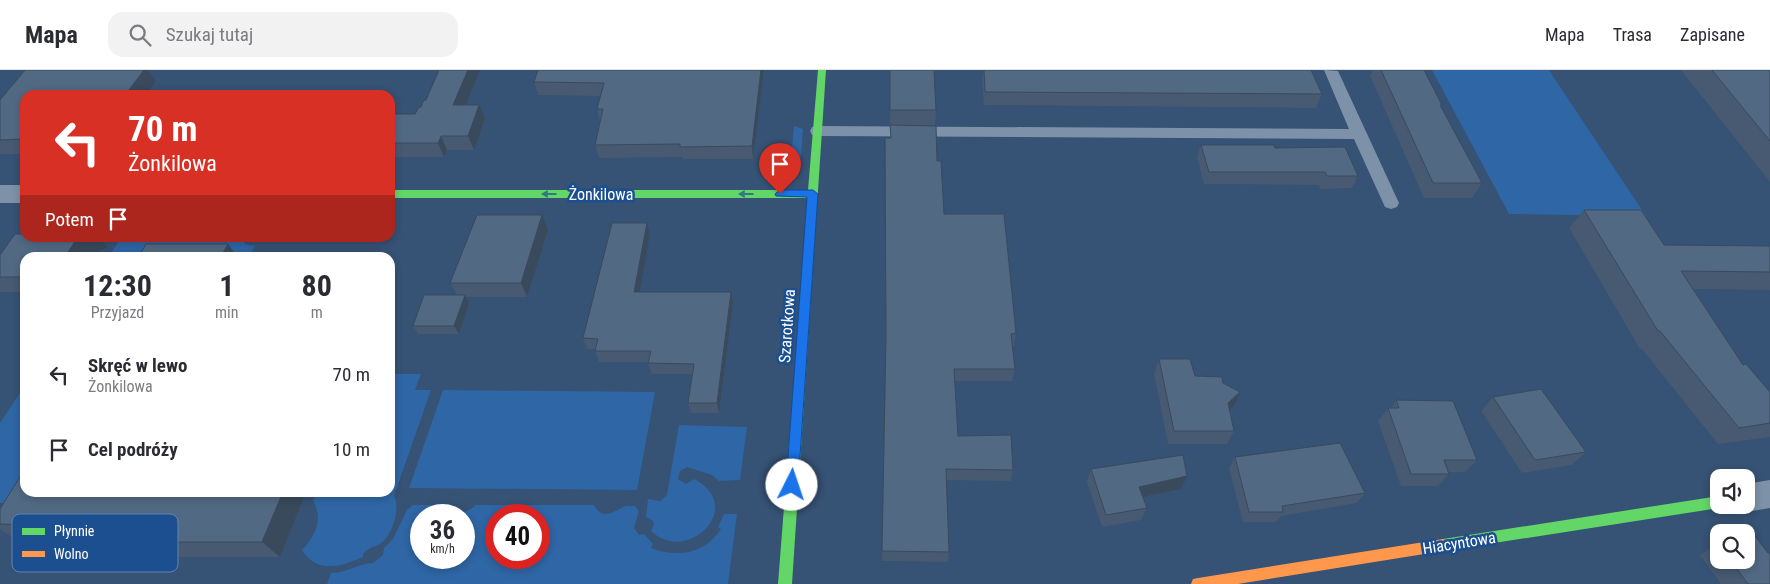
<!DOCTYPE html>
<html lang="pl">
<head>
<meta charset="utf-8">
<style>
	:root { --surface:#fff; --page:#f2f2f3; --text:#2b2b33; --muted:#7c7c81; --line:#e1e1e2 }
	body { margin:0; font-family:"Roboto Condensed",sans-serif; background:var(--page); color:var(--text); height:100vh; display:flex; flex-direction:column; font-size:19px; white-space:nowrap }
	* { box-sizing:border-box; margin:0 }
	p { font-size:16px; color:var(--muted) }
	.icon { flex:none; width:28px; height:28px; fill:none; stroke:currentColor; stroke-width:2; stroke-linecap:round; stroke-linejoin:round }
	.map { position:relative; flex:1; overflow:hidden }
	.sheet { position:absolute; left:20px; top:182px; width:375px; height:245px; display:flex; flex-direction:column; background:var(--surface); border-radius:15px; box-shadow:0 2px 8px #0003 }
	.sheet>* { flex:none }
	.top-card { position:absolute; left:20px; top:20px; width:375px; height:152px; border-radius:15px; box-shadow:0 2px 8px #0003; background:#d93025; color:#fff; overflow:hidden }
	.controls { position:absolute; left:1710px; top:399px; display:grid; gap:10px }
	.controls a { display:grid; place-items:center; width:45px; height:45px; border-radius:10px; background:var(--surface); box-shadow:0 2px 8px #0003; font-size:25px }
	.speed { position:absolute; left:410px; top:434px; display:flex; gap:10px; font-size:25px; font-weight:700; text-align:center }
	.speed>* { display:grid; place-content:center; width:65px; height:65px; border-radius:50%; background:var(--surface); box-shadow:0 2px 8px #0003; line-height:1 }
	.speed small { font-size:12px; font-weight:400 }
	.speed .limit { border:8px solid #d22; background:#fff; color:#111 }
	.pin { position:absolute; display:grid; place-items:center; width:42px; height:42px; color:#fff; margin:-51px -21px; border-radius:50% 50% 50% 0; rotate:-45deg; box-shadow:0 0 5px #0007 }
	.pin .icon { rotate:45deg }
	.me { position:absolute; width:55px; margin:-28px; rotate:4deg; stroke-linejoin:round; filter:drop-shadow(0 0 4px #0008) }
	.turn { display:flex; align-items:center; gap:18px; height:105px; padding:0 25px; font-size:22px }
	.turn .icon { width:65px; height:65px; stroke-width:2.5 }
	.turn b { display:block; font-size:35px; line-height:42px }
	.then { display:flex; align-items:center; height:48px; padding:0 25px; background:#0003; gap:10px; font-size:19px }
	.eta { display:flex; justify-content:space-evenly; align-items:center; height:85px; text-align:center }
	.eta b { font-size:30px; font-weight:700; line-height:35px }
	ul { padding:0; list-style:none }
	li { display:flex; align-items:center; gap:15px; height:75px; padding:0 25px }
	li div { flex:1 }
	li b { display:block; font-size:19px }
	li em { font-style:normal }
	header { display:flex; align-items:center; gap:30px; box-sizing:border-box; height:70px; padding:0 25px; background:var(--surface); border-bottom:1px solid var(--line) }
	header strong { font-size:24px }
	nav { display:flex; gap:28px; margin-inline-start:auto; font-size:18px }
	.search { width:350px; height:45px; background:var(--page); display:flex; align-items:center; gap:12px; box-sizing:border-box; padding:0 18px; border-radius:15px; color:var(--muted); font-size:19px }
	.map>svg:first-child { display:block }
</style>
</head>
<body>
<header>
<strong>Mapa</strong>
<div class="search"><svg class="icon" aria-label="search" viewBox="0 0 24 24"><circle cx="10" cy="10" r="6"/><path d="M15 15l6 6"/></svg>Szukaj tutaj</div>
<nav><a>Mapa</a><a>Trasa</a><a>Zapisane</a></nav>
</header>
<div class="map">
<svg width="1770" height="514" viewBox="0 0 1770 514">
	<rect width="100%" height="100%" fill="#365274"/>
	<!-- green -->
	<path fill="#2f66a5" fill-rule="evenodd" d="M1432 0H1549L1646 146 1509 144Z
		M794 56 803 59C801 76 804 96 789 107Z
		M121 168H247L244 174 255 176 249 186 108 188Z
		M390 304H421L415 320H431L394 426C401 439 392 466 380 474 373 478 370 476 363 484V487C341 497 317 504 302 480 315 466 324 449 313 431L317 423 390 422Z
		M25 315V406L8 433H0V353Z
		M443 320 655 322 637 420 409 418Z
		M679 355 747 357 740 410 719 411 712 405 687 397 680 401 678 409 686 414 694 409C747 436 688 496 651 461L654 455 653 451 646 447 648 429 660 431 667 425Z
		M413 435H446C455 448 466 443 476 435H594C602 450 612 443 623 437 626 435 631 436 635 436L639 441 634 458 639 465 644 464 653 474 651 478C677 488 705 484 721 459L718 457 724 444H737L728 514H327L331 503C347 503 359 493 373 493L383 485 384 478 393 469 407 440ZM421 445H464V488H421ZM496 445H539V488H496Z"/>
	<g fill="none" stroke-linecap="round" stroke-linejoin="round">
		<!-- lane -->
		<path fill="#7d92a8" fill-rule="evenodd" d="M1324 0 1338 1 1399 133 1397 137 1391 139 1385 137 1354 69 818 66 812 65 810 61 812 57 818 56 1349 59Z"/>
		<!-- street -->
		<path fill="#7d92a8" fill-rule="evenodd" d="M0 115H25V133H0Z
			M1770 410V438L1746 442 1735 438 1734 435H1746V414Z"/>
		<!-- fast -->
		<path fill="#63d668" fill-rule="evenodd" d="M818 0H826L792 514H778L808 128H390V120H808Z
			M1719 426V435H1724L1719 438 1443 481 1438 479 1436 475 1438 471 1443 469Z"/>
		<!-- slow -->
		<path fill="#ff974d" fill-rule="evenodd" d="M1443 469 1448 471 1450 475 1448 479 1443 481 1238 514H1191L1193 509 1198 508Z"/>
	</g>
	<!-- wall -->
	<path fill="#475a72" d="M25 0H148L156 11 25 25V84H0V30Z
		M439 0H480L465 35 485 49 474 80H447L444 87H390V44H415L426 30Z
		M764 0 753 89H683L682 87 599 88 595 75 600 51 597 39 601 26 538 25 534 12Z
		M890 0 936 40 935 55H890Z
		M983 0H1311L1322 24 1316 38 984 35 982 10Z
		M1373 0H1424L1442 35 1441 37 1482 113 1472 128H1424L1370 6Z
		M1681 0H1770V112Z
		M1201 75 1275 78 1358 106 1352 118 1320 119 1319 115 1204 114 1197 87Z
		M937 91 944 144 1016 263 1014 276H1013L1015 299 1012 311H955L958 366 1013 400 1011 411 946 410 949 482 948 492 882 491 886 267Z
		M1584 140 1664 175 1770 176V220L1694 219 1743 295 1770 322V367L1718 374 1642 279H1640L1569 158Z
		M647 153 650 164 640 222H731L733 233 719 343H691L688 333 692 304H652L648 293 649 292H599L595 281V279H587L583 268Z
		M548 160 527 227H466L469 233 459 264H418L413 256 457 225 450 213Z
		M25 168H99L108 177 90 185 25 188V222H0V185Z
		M1159 289 1195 306 1223 313 1234 336 1229 339 1234 361 1227 374H1168L1154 303Z
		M1493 327 1586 382 1572 395 1522 403 1481 341Z
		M1396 330 1477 390 1465 402H1449V404L1438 416H1401L1378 351 1388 338H1391Z
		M1235 387 1365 423 1357 433 1281 446 1276 452H1243L1229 398Z
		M1091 399 1181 419 1143 427 1147 438 1141 450 1102 457 1087 412Z
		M25 422H306L280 487H45L20 472 21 470H16L0 459V439Z
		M1718 473H1719V490H1746L1768 483 1770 514H1721L1700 485Z"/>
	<!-- shaded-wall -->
	<path fill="#394a5c" d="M144 0H148L156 11 146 25H125Z
		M468 0H480L460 49 453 35Z
		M761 0H764L753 89 752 76Z
		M479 35 485 49 474 80 468 66Z
		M441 66 447 80 444 87 438 73Z
		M542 145 548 160 527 227 521 213Z
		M647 153 650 164 638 233 634 222Z
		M82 168H99L108 177 90 185 89 188H64L76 170Z
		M228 174 238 188H220Z
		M731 222 733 233 719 343 717 333Z
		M465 225 469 233 459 264 454 256Z
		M1240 322 1234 336 1221 346 1228 333Z
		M1187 406 1181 419 1133 429 1139 417Z
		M283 422H306L280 487 262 472Z"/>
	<!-- building -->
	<path fill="#526984" stroke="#394a5c" d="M25 0H144L125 25H25V69L0 70V30Z
		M439 0H468L453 35H479L468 66H441L438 73H390V44H415L419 37H421L424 30H426Z
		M538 0H761L752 76 680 77V74L595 75 603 39H597L604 13 534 12Z
		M890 0H934L936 40H890Z
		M984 0H1311L1322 24 985 22Z
		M1381 0H1424L1442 35H1440L1482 113H1433Z
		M1712 0H1770V71Z
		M221 23 268 24V25H220Z
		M890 55 936 56 937 91H941L944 144H1004L1016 263 1011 264 1015 299H954L958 366 1011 365 1013 400 946 399 949 482 882 481 886 266 885 68H891Z
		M1201 75H1274L1275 78 1345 77 1358 106H1327L1325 102H1209Z
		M1584 140H1641L1664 175 1770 176V202L1681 201 1743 295 1746 294 1770 322V353L1739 358 1660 261H1658Z
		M477 145H542L521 213H450Z
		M612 153H647L634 222H731L717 333H688L694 294 648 293 651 281H595L598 269 583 268Z
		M15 164H25V168H82L76 170 64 188H25V207H0V185Z
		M146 174H228L220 188H138Z
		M424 225H465L454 256H413Z
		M1159 289H1190L1195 306 1222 307 1223 313 1240 322 1228 333 1234 361H1174Z
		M1541 319 1586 382 1535 390 1493 327Z
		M1396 330 1453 331 1477 390H1444L1449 404H1411L1388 338H1399Z
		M1340 373 1365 423 1282 436 1283 442H1249L1235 387Z
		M1183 385 1187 406 1139 417 1147 438 1106 445 1091 399Z
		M25 399V422H283L262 472H20L30 455 0 454V439Z
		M1755 466 1768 483H1770V514H1748L1730 490H1746V468Z"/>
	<!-- one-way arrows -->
	<defs><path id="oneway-solid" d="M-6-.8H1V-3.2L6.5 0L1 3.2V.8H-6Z" transform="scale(1.25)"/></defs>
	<g fill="#317883">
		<use href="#oneway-solid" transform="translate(549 124) rotate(180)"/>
		<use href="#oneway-solid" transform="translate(746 124) rotate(180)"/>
	</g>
	<!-- route -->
	<path fill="#1a73e8" stroke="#114b97" d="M780 120H813L818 124 798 415 797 419 792 420 787 419 786 415 807 127 776 126 775 124Z"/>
	<g text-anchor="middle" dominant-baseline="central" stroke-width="5" stroke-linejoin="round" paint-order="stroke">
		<!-- street labels -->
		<g font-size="16" fill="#fff" stroke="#1b4f8f">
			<text x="601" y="124">Żonkilowa</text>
			<text transform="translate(787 256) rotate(-86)">Szarotkowa</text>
			<text transform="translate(1459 473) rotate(-9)">Hiacyntowa</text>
		</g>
	</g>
	<!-- legend -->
	<rect x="12" y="444" width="166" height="58" rx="8" fill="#1b4f8f" stroke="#5f84b1" stroke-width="1"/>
	<rect x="22" y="458" width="23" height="7" fill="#63d668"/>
	<rect x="22" y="481" width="23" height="6" fill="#ff974d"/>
	<g font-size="14" fill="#fff">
		<text x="54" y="466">Płynnie</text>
		<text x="54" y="489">Wolno</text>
	</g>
</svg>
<div class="controls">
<a><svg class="icon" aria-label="sound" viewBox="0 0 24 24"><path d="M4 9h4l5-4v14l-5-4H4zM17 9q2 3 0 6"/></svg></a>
<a><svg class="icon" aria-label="search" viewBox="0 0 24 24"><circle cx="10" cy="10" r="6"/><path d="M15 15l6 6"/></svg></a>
</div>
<div class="speed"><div>36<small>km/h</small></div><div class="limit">40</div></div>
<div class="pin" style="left:780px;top:124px;background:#d93025"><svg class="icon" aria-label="arrive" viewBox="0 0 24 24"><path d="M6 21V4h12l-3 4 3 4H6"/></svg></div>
<svg class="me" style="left:792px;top:415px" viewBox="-20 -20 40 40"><circle r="19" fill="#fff"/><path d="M0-13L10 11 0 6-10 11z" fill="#1a73e8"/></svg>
<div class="top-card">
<div class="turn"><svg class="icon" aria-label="left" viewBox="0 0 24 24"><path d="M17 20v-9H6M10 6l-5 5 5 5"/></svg><div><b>70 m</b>Żonkilowa</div></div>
<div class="then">Potem<svg class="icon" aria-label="arrive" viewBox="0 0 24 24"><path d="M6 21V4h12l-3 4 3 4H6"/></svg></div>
</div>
<section class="sheet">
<div class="eta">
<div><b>12:30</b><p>Przyjazd</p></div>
<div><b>1</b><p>min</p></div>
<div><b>80</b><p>m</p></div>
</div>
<ul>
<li><svg class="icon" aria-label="left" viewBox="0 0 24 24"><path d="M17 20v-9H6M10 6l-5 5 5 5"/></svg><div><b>Skręć w lewo</b><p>Żonkilowa</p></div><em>70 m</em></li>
<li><svg class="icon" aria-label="arrive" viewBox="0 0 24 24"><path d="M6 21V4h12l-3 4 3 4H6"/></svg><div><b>Cel podróży</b></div><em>10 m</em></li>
</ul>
</section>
</div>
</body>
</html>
